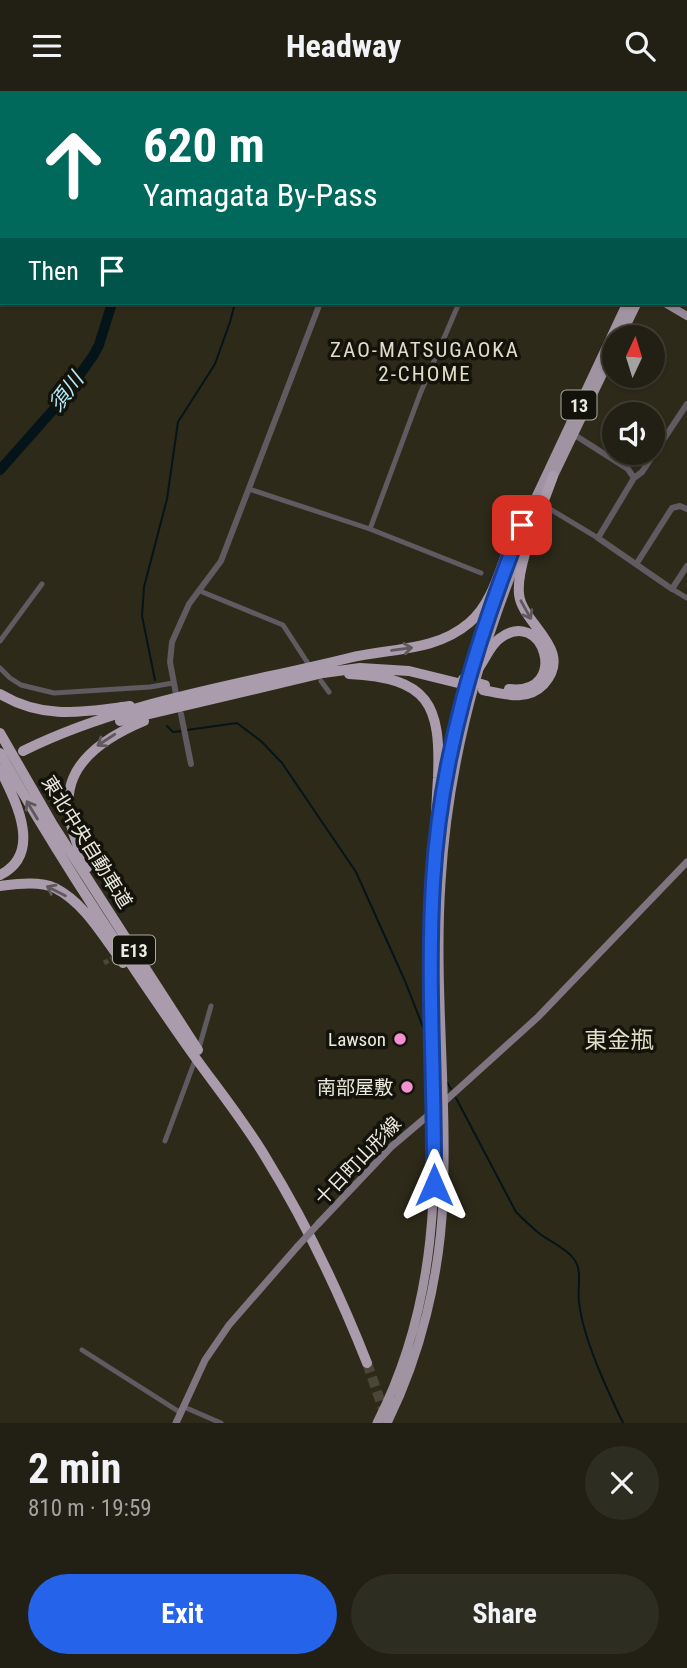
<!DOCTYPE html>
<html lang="en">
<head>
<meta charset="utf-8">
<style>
	:root { --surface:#222014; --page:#2e2d22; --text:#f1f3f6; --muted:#a2a3a0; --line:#3f3e34; --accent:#2563eb }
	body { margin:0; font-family:"Roboto Condensed","Noto Sans JP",sans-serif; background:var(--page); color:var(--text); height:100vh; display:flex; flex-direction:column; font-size:26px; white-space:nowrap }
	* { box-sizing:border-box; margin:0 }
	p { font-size:23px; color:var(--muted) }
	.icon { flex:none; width:38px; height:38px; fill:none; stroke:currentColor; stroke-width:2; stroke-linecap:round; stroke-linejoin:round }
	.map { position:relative; height:1332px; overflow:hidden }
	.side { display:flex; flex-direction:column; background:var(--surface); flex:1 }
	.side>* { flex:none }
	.top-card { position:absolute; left:0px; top:0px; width:688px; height:214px; box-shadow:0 2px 5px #0004,0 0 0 2px var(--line); background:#00695c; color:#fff; overflow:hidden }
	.needle { width:46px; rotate:4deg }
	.fabs { position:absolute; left:602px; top:234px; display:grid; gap:14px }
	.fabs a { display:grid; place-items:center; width:63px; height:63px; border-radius:50%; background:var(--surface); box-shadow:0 2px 5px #0004,0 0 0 2px var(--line); font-size:35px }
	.pin { position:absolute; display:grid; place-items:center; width:60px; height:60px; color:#fff; margin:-30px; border-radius:14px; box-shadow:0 4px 10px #0006 }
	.me { position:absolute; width:77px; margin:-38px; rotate:0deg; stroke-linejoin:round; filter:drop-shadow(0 0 5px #0008) }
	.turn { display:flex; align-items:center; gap:24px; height:147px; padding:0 28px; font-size:32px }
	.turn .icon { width:91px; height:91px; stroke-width:2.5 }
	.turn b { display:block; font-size:49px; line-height:60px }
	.then { display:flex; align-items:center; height:66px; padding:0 28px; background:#0003; gap:14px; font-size:26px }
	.round { display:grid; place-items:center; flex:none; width:74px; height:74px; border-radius:37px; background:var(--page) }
	.overview { display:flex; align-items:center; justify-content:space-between; height:119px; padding:0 28px }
	h1 { font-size:42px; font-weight:700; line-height:52px }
	.cta { display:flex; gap:14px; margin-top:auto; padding:14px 28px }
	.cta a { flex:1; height:80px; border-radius:42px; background:var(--accent); color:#fff; font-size:28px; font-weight:700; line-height:80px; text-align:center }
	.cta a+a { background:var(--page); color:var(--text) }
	header { display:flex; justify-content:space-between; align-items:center; height:91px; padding:0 28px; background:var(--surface); font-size:32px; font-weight:700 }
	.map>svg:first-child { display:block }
</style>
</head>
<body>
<header><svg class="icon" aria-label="menu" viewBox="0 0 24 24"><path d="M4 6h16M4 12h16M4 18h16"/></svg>Headway<svg class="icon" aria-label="search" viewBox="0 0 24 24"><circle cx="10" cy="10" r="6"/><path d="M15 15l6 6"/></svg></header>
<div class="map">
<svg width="687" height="1332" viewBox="0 0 687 1332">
	<rect width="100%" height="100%" fill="#2e2a1a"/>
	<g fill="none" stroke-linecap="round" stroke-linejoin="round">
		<!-- stream -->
		<path stroke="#051419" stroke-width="2" d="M336 2 339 0
			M0 173H2
			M155 589 142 525 144 496 167 408 178 331 215 273 230 231 235 212
			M167 635 173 641 182 640
			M187 639 237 632 261 650 282 672 356 781 405 890 428 949
			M447 991 451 998
			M456 1007 516 1121C524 1129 531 1136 540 1143 551 1151 566 1157 574 1168 583 1180 577 1197 579 1211 583 1248 607 1298 623 1332"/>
		<!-- river -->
		<path stroke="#051419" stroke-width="10" d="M674 0 677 2
			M198 2 199 0
			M686 7 687 8
			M0 379 61 310 93 265 99 254 112 212"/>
		<!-- minor-tunnel -->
		<path stroke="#4a4738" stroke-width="5" stroke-dasharray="5 2.5" stroke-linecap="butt" d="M686 77 687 78
			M104 872 117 865"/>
		<!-- motorway-tunnel -->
		<path stroke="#4a4738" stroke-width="10" stroke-dasharray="10 5" stroke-linecap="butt" d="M367 1272 388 1332"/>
		<!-- minor -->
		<path stroke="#605a61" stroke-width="5" d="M581 2 582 0
			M0 99H2
			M249 398 370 438 481 482
			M550 418 598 447
			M370 438 420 303 459 212
			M672 498 687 507
			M200 500 283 534 309 574
			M0 550 42 493
			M0 577 10 587 21 594 54 602 150 596 173 592
			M321 590 329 601
			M138 852 146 849
			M199 957 211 915
			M165 1050 194 972
			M82 1259 181 1322
			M184 1316 221 1332"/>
		<!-- tertiary -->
		<path stroke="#605a61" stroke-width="6" d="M424 2 425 0
			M573 343 628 378 634 387 598 447 672 498 687 475
			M634 387 642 381 687 313
			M637 472 672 417 680 415 687 418
			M176 603 170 571 172 551 189 513 221 470 320 212
			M181 623 191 673"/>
		<!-- secondary -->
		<path stroke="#7e7580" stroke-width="7" d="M319 1132 391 1056 444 1011 538 926 687 771
			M176 1332 205 1269 229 1234 297 1156"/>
		<!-- primary -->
		<path stroke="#958a98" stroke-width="8" d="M665 212 687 225"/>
		<!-- trunk -->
		<path stroke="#a093a2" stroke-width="9" d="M686 95 687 93
			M686 114 687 112
			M620 247 637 212
			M551 390 614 259
			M528 423 627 212
			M440 724C449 648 468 572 496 500
			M377 1332C455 1179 431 1034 431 870 431 836 431 802 435 769
			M387 1332C421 1264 440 1184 443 1108 448 1002 434 897 441 791 448 672 480 555 527 445"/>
		<!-- motorway -->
		<path stroke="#aa9cad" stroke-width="10" d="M480 575C486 566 491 554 499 548 544 513 571 605 509 598
			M349 583C429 587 441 613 438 687 436 716 435 746 434 775
			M483 599C504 603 527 611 544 593 575 558 522 534 519 503 516 472 543 415 553 385
			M0 603C44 629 82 621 130 615
			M120 630 323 582 360 577 409 580 462 593
			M0 642 53 734 198 959
			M23 660C124 610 240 594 349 567 390 557 435 561 469 532 497 509 502 464 519 433 522 427 527 421 531 416
			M0 662C58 766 124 865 192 962 217 997 244 1030 266 1067 306 1132 339 1201 367 1272
			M0 678C15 709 44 762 0 784
			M88 776C48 702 70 661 144 630
			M0 795C17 793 40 790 55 797 85 812 104 847 123 872"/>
		<!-- secondary-bridge -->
		<path stroke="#7e7580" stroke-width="7" d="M297 1156 319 1132"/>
		<!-- motorway-bridge -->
		<path stroke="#aa9cad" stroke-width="10" d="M463 588 485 594"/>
	</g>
	<!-- one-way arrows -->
	<defs><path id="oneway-shaft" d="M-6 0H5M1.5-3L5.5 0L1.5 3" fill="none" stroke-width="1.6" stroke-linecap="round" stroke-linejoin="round" transform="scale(1.75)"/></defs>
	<g stroke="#5f585c">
		<use href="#oneway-shaft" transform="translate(526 519) rotate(61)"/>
		<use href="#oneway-shaft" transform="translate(402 558) rotate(-8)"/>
		<use href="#oneway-shaft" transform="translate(106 649) rotate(147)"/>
		<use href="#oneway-shaft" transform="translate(32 719) rotate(-121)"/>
		<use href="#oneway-shaft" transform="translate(56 800) rotate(-153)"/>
	</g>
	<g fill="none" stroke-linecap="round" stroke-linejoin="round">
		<!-- route casing -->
		<g stroke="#184099" stroke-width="18">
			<path id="route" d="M434 1094C435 993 427 892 433 792 440 666 476 550 522 434"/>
		</g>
		<!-- route -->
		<use href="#route" stroke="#2563eb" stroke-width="12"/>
	</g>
	<!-- markers -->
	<g fill="#f690d0" stroke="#14130b" stroke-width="2.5">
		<circle cx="400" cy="948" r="7"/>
		<circle cx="407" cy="996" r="7"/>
	</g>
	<g text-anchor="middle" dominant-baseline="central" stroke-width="7" stroke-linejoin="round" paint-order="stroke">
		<!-- shield labels -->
		<g fill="#14130b" stroke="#abaa9f" stroke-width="2">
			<rect x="561.5" y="299.5" width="35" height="29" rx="5"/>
			<rect x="113" y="844.5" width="42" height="29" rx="5"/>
		</g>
		<g font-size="18" font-weight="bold" fill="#eceadf">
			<text x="579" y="314">13</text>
			<text x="134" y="859">E13</text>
		</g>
		<!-- street labels -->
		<g font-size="19" fill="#eceadf" stroke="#14130b">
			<text transform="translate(87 751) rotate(58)">東北中央自動車道</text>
			<text transform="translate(358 1070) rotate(-46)">十日町山形線</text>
		</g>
		<!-- poi labels -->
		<g font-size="19" fill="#eceadf" stroke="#14130b" text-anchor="end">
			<text x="386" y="948">Lawson</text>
			<text x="393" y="996">南部屋敷</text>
		</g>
		<!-- neighbourhood labels -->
		<g font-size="21" letter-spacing="2" fill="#e2ddc8" stroke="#14130b">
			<text x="425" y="259">ZAO-MATSUGAOKA<tspan x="425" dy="24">2-CHOME</tspan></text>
		</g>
		<!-- water labels -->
		<g font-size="21" font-style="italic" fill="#b6ebfd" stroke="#14130b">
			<text transform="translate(66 301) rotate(-53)">須川</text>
		</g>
		<!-- quarter labels -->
		<g font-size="23" fill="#e2ddc8" stroke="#14130b">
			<text x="619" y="949">東金瓶</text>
		</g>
	</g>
</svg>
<div class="fabs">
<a><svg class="needle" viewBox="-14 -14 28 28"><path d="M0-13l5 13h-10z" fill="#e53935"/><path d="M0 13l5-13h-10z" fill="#a2a3a0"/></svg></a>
<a><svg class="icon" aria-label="sound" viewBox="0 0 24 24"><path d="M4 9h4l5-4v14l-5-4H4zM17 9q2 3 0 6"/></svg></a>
</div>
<div class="pin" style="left:522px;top:434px;background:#d93025"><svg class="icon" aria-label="arrive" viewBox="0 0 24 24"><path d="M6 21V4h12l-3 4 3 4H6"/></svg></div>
<svg class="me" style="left:434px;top:1094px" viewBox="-20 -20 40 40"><path d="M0-17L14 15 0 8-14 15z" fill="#2563eb" stroke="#fff" stroke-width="4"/></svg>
<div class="top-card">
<div class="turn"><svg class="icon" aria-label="ahead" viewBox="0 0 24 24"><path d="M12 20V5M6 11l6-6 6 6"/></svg><div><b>620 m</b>Yamagata By-Pass</div></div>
<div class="then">Then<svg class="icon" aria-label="arrive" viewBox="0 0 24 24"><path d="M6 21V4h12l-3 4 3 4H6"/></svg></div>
</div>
</div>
<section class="side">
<div class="overview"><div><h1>2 min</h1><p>810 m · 19:59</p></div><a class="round"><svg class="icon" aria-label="close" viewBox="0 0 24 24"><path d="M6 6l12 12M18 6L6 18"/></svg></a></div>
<div class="cta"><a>Exit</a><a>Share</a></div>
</section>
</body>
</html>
